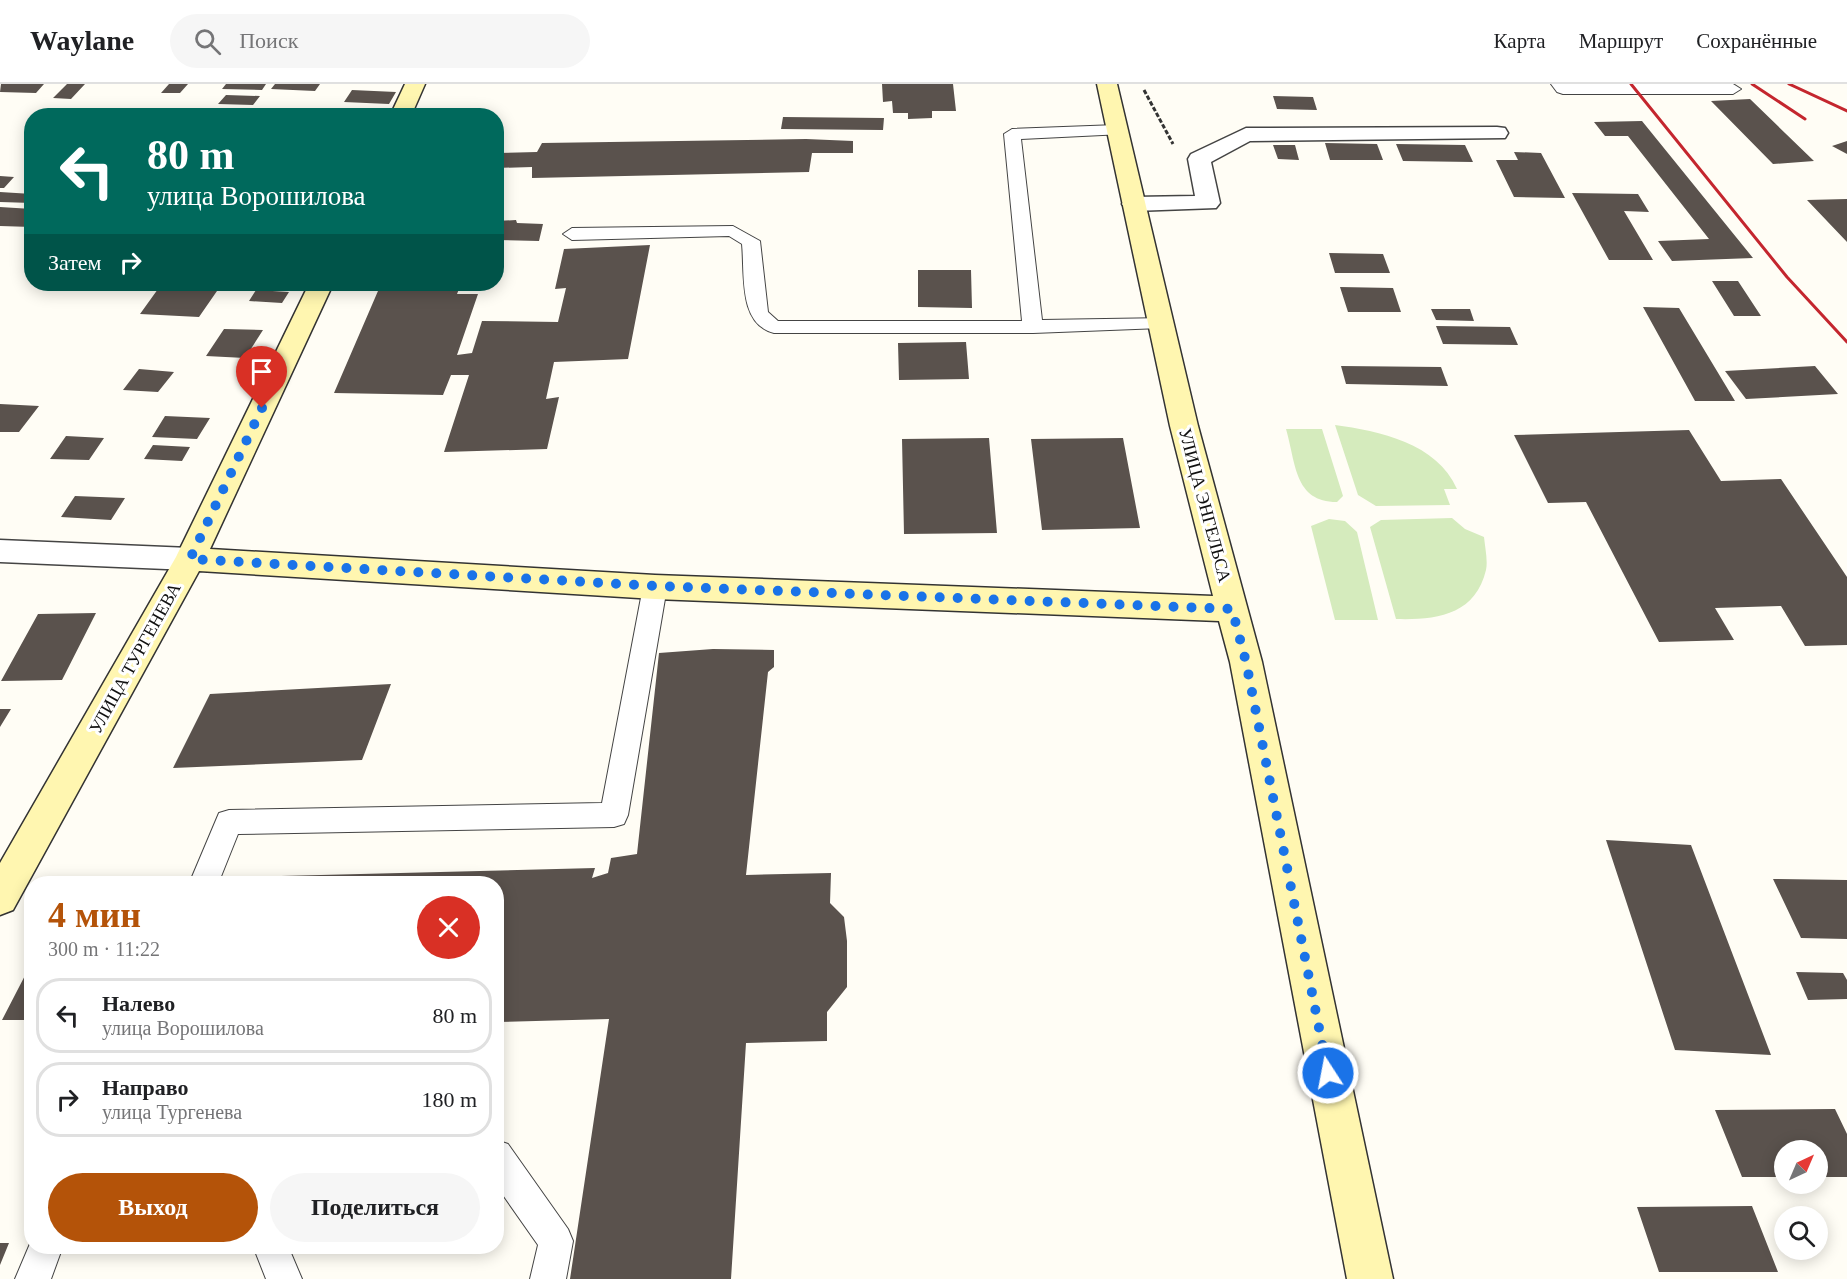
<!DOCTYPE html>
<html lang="ru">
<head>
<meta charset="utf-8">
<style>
	:root { --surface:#fff; --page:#f6f6f6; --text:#202124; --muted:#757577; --line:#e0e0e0; --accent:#b45309 }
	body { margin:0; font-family:Georgia,serif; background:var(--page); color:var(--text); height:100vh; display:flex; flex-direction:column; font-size:22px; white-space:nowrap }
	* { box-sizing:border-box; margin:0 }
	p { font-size:20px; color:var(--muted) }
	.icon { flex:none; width:33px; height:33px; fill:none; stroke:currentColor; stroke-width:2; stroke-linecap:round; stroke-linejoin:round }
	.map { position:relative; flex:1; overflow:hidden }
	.sheet { position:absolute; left:24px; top:792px; width:480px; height:378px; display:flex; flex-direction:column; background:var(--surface); border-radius:24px; box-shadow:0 3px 15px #0003 }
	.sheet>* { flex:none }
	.hud { position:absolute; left:24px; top:24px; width:480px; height:183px; border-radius:24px; box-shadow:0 3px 15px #0003; background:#00695c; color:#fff; overflow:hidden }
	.needle { width:39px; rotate:44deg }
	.controls { position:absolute; left:1774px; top:1056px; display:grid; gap:12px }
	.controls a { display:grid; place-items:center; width:54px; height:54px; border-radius:50%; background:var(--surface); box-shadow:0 3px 15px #0003; font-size:30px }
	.pin { position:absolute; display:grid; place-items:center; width:51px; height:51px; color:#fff; margin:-62px -26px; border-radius:50% 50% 50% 0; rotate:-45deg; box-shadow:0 0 6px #0007 }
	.pin .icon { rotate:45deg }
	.me { position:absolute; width:66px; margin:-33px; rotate:349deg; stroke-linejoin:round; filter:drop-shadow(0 0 4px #0008) }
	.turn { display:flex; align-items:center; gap:21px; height:126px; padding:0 24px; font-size:27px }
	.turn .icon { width:78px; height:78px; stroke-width:2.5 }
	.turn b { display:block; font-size:42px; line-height:51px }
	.then { display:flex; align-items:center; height:57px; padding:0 24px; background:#0003; gap:12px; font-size:22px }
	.round { display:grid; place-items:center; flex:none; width:63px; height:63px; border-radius:32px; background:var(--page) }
	.overview { display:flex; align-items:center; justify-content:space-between; height:102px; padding:0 24px }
	h1 { font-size:36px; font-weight:800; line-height:45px; color:var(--accent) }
	.button { display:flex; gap:12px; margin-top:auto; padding:12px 24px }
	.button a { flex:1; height:69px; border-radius:36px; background:var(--accent); color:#fff; font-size:24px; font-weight:800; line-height:69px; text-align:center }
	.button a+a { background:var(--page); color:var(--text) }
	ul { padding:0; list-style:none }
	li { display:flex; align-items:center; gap:18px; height:75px; margin:0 12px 9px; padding:0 12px; border:3px solid var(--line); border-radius:24px }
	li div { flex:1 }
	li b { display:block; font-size:22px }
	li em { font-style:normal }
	header { display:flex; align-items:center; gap:36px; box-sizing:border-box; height:84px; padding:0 30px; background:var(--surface); border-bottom:2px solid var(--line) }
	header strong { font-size:28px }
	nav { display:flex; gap:33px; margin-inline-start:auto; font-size:21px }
	.search { width:420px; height:54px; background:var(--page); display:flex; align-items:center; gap:15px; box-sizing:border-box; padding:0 21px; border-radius:33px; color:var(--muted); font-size:22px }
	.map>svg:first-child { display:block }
</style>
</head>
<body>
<header>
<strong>Waylane</strong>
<div class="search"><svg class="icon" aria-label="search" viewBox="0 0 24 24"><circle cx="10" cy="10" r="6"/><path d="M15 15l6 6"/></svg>Поиск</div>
<nav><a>Карта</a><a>Маршрут</a><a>Сохранённые</a></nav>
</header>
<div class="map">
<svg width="1847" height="1195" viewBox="0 0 1847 1195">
	<rect width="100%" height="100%" fill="#fffdf5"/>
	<!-- green -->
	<path fill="#d5ebbd" d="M1335 341C1379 347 1437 359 1457 405H1444L1450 421 1376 422 1358 411Z
		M1322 345 1343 412 1337 418C1294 418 1296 379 1286 345Z
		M1452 434 1465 445 1484 453C1485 463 1488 477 1486 486 1475 532 1435 536 1396 535L1370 443 1381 436Z
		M1329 435 1345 437 1357 448 1378 536H1335L1311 442Z"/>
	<!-- building -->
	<path fill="#5a524d" d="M44 0 36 9 0 8 1 0Z
		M67 0H85L71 15 53 14Z
		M169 0H188L180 9H161Z
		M226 0H266L262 6 222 5Z
		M275 0H320L315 7 271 5Z
		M882 0H953L956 27H932V34L908 35V29H893L892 17 883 18Z
		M352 6 396 8 389 20 344 18Z
		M226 11 260 12 253 21 218 20Z
		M1273 12 1313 13 1317 26 1277 25Z
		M1750 15 1814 77 1773 80 1711 17Z
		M346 25 388 26 385 32H341Z
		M783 33 884 34 883 46 781 45Z
		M1642 37 1753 174 1672 177 1658 157 1709 155 1628 52H1605L1594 38Z
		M806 55 853 57V69H812L809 88 532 94V83L496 84V69L537 68 542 59Z
		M1847 57V70L1832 62Z
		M1325 59 1377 60 1383 76H1330Z
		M1396 60 1465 61 1473 78 1403 77Z
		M1273 61H1295L1299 76 1278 75Z
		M1514 68 1541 69 1565 114 1514 113 1496 76H1518Z
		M0 92 14 93 4 104H0Z
		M0 108 32 110V119L0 118Z
		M1572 109 1638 110 1649 128 1624 127 1653 176H1609Z
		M1847 115V158L1807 116Z
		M0 123 32 125V143L0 142Z
		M516 136 517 139 543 140 539 157 496 156V137Z
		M650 161 628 275 554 278 546 315 559 313 547 365 444 368 469 291H451L443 311 334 309 381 200H461L457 210H478L457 271 472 269 482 237 558 238 566 204 555 205 564 165Z
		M1329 169 1383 170 1390 189H1335Z
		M918 186H971L972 224 918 223Z
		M1712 197H1738L1761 232H1734Z
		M1340 203 1393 204 1401 228H1348Z
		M158 205 217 207 199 233 140 230Z
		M256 206 289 208 282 219 249 217Z
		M1643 223 1679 224 1735 317H1695Z
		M1431 225H1470L1474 237 1436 236Z
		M1436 242 1510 243 1518 261 1443 260Z
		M224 245 263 246 245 274 206 272Z
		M966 258 969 295 899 296 898 259Z
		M1341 282 1441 283 1448 302 1346 300Z
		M1815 282 1838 310 1746 315 1725 287Z
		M139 285 174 288 158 308 123 306Z
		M0 320 39 322 19 348H0Z
		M165 332 210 334 197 355 152 353Z
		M1689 346 1721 397 1781 395 1847 493V561L1805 562 1781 522 1715 524 1734 556 1659 558 1586 418 1548 419 1514 351Z
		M66 352 104 354 89 376 50 375Z
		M989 354 997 449 904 450 902 355Z
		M1123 354 1140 444 1042 446 1031 355Z
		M153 361 190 363 182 377 144 375Z
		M75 412 125 414 111 436 61 433Z
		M96 529 62 596 1 597 38 530Z
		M713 565 774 566V583L768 588 746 791 831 789 830 819 844 833 847 857V903L827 928V957L746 959 731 1195H570L609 935 496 938V800H278L281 792 595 784 592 794 608 789 611 774 637 770 659 569Z
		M391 600 362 676 173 684 210 610Z
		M0 625H11L0 643Z
		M1606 756 1691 761 1771 971 1675 966Z
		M1773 795 1847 796V855L1801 854Z
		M32 878V936H2Z
		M1796 888 1843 889 1847 896V915L1808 916Z
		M1835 1025 1847 1050V1093H1818V1066H1785V1093H1742L1715 1026Z
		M1752 1122 1778 1188H1659L1637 1123Z
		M0 1159H9L0 1181Z"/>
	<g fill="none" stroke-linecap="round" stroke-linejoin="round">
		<!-- lane casing -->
		<g stroke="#444" stroke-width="2">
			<path id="lane" d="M1551 0H1733L1741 5 1733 10H1563L1557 8Z
				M1117 41 1125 46 1123 50 1021 55 1042 236 1168 234 1171 238 1168 242 1161 244 1033 249H774C738 240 745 190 742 160L729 152 572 156 563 150 572 144 733 142 760 157 768 228 778 237H1022L1004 50 1012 45Z
				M655 494 663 497 667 503 628 731 624 740 614 743 238 750 218 800H189L219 729 229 726 602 719 643 503 647 497Z
				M496 1056 508 1060 568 1145 573 1157 566 1195H530L538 1161 496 1101Z
				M32 1155V1162H63L51 1195H15Z
				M253 1162H288L302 1195H266Z"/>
		</g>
		<!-- street casing -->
		<g stroke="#444" stroke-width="3">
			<path id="street" d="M1497 43 1505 44 1508 49 1505 54 1250 57 1211 78 1220 119 1216 124 1134 127 1126 125 1122 120 1126 115 1134 113 1195 112 1188 75 1191 70 1246 44Z
				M0 456 190 464 201 467 205 475 201 483 190 486 0 478Z"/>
		</g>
		<!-- secondary casing -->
		<g stroke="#333" stroke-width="3">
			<path id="secondary" d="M405 0H425L411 32H390Z
				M1097 0H1117L1198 342 1262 578 1393 1195H1347L1230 578 1219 537 655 515 199 487 13 826 0 831V779L176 473 309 200H333L210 465 655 491 1213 512 1170 342Z"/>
		</g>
		<!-- path -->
		<path stroke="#333" stroke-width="3" stroke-dasharray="4.5 2" stroke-linecap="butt" d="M1144 6 1173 60"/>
		<!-- lane -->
		<use href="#lane" fill="#fff" fill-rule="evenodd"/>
		<!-- street -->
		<use href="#street" fill="#fff" fill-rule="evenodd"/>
		<!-- secondary -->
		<use href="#secondary" fill="#fff6b0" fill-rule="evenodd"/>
		<!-- rail -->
		<path stroke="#c4262e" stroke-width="3" d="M1631 0 1787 193 1847 258
			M1752 0 1805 35
			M1789 0 1847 27"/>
	</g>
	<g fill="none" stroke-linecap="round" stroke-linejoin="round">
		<!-- route -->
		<path stroke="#1a73e8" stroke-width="10" stroke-dasharray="0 18" d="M262 324 190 475 656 502 1232 525 1246 578 1328 989"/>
	</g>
	<g text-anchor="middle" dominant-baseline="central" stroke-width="6" stroke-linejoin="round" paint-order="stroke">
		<!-- street labels -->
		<g font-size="18" fill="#111" stroke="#fff">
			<text transform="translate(1205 421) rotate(75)">УЛИЦА ЭНГЕЛЬСА</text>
			<text transform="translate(135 574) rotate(-61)">УЛИЦА ТУРГЕНЕВА</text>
		</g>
	</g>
</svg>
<div class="controls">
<a><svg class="needle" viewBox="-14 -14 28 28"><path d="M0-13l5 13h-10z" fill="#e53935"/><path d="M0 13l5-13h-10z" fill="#757577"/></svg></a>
<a><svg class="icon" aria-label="search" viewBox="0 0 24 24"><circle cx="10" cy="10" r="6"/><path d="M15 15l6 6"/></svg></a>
</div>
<div class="pin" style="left:262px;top:324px;background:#d93025"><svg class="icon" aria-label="arrive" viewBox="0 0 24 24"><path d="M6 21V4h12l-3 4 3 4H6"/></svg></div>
<svg class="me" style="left:1328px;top:989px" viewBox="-20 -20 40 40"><circle r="17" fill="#1a73e8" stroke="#fff" stroke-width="3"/><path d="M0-11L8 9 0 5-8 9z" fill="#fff"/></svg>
<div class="hud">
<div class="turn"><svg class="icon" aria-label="left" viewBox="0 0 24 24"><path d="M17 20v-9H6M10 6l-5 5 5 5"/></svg><div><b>80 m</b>улица Ворошилова</div></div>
<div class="then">Затем<svg class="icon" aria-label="right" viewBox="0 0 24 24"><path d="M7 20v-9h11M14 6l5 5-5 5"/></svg></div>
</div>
<section class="sheet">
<div class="overview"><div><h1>4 мин</h1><p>300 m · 11:22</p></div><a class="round" style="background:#d93025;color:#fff"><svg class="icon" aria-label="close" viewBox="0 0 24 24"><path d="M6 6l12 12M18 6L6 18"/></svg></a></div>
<ul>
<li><svg class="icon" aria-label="left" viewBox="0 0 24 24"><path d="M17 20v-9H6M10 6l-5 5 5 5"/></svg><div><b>Налево</b><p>улица Ворошилова</p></div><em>80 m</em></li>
<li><svg class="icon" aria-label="right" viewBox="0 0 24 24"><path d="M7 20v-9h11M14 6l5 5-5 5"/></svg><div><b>Направо</b><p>улица Тургенева</p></div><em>180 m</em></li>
</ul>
<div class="button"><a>Выход</a><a>Поделиться</a></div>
</section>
</div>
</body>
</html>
